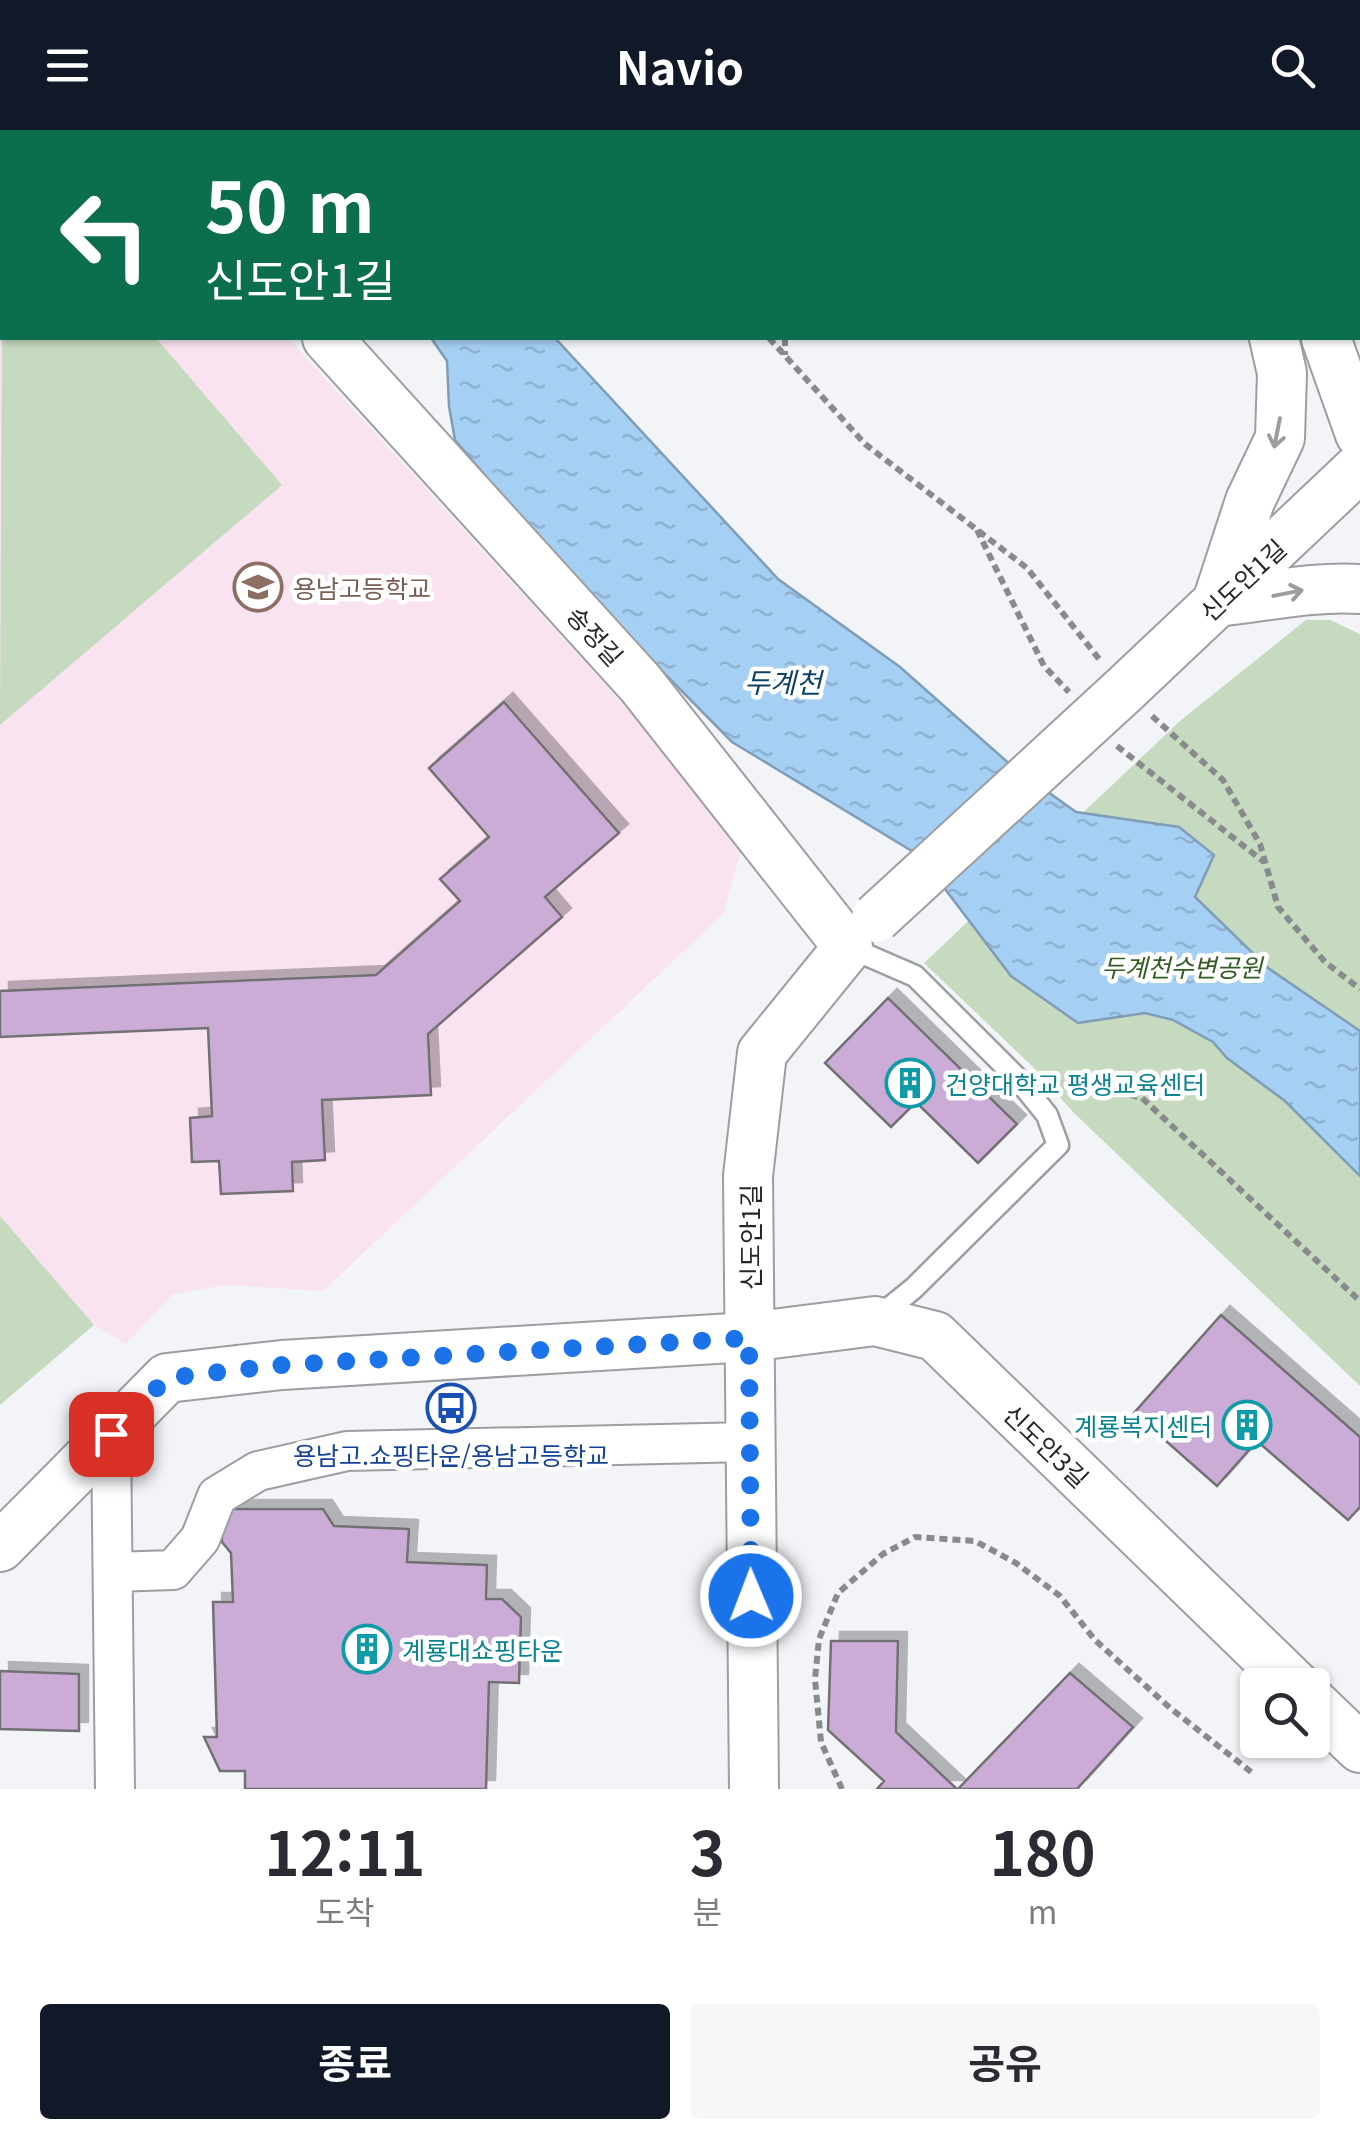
<!DOCTYPE html>
<html lang="ko">
<head>
<meta charset="utf-8">
<style>
	:root { --surface:#fff; --page:#f7f7f7; --text:#2b2b33; --muted:#7c7c81; --accent:#111827 }
	body { margin:0; font-family:Georgia,"Noto Sans KR",serif; background:var(--page); color:var(--text); height:100vh; display:flex; flex-direction:column; font-size:38px; white-space:nowrap }
	* { box-sizing:border-box; margin:0 }
	p { font-size:32px; color:var(--muted) }
	.icon { flex:none; width:55px; height:55px; fill:none; stroke:currentColor; stroke-width:2; stroke-linecap:round; stroke-linejoin:round }
	.map { position:relative; height:1659px; overflow:hidden }
	.drawer { display:flex; flex-direction:column; background:var(--surface); flex:1 }
	.drawer>* { flex:none }
	.banner { position:absolute; left:0px; top:0px; width:1360px; height:210px; box-shadow:0 2px 8px #0004; background:#0b6e4f; color:#fff; overflow:hidden }
	.controls { position:absolute; left:1240px; top:1538px; display:grid; gap:20px }
	.controls a { display:grid; place-items:center; width:90px; height:90px; border-radius:10px; background:var(--surface); box-shadow:0 2px 8px #0004; font-size:50px }
	.pin { position:absolute; display:grid; place-items:center; width:85px; height:85px; color:#fff; margin:-42px; border-radius:20px; box-shadow:0 5px 15px #0006 }
	.me { position:absolute; width:110px; margin:-55px; rotate:359deg; stroke-linejoin:round; filter:drop-shadow(0 0 8px #0008) }
	.turn { display:flex; align-items:center; gap:35px; height:210px; padding:0 40px; font-size:45px }
	.turn .icon { width:130px; height:130px; stroke-width:2.5 }
	.turn b { display:block; font-size:70px; line-height:85px }
	.eta { display:flex; justify-content:space-evenly; align-items:center; height:170px; text-align:center }
	.eta b { font-size:60px; font-weight:700; line-height:70px }
	.primary-button { display:flex; gap:20px; margin-top:auto; padding:20px 40px }
	.primary-button a { flex:1; height:115px; border-radius:10px; background:var(--accent); color:#fff; font-size:40px; font-weight:700; line-height:115px; text-align:center }
	.primary-button a+a { background:var(--page); color:var(--text) }
	header { display:flex; justify-content:space-between; align-items:center; height:130px; padding:0 40px; background:var(--accent); color:#fff; font-size:45px; font-weight:700 }
	.map>svg:first-child { display:block }
</style>
</head>
<body>
<header><svg class="icon" aria-label="menu" viewBox="0 0 24 24"><path d="M4 6h16M4 12h16M4 18h16"/></svg>Navio<svg class="icon" aria-label="search" viewBox="0 0 24 24"><circle cx="10" cy="10" r="6"/><path d="M15 15l6 6"/></svg></header>
<div class="map">
<svg width="1360" height="1659" viewBox="0 0 1360 1659">
	<defs>
		<pattern id="water-ripples" width="26" height="14" patternUnits="userSpaceOnUse" patternTransform="scale(2.5)"><rect width="26" height="14" fill="#a5d0f3"/><path d="M2 4q2-2 4 0t4 0M15 11q2-2 4 0t4 0" fill="none" stroke="#8eb2d0"/></pattern>
		<filter id="shadow"><feDropShadow dx="9" dy="-9" stdDeviation="0" flood-color="#0004"/></filter>
	</defs>
	<rect width="100%" height="100%" fill="#f2f4f8"/>
	<!-- education -->
	<path fill="#f9e3f1" d="M0 0 100 2H2V208H288L745 707 723 784 323 1161 226 1155 173 1164 126 1214 94 1195 0 1086Z"/>
	<!-- park -->
	<path fill="#c6dabf" d="M2 188V208H156L282 355 0 595Z
		M1306 490H1330L1360 504V1256L1073 982 1033 937 924 833 1180 591Z
		M0 1086 94 1195 0 1275Z"/>
	<!-- water -->
	<path fill="url(#water-ripples)" stroke="#7f9db6" stroke-width="2.5" d="M431 208H555L778 449 900 537 1013 637 1076 682 1179 697 1214 725 1195 767 1268 838 1360 901V1046L1285 971 1227 928 1213 912 1173 890 1145 883 1078 893 1011 846 920 726 732 612 579 457 455 310 449 276 447 231Z"/>
	<!-- building -->
	<path fill="#cbacd7" stroke="#727073" stroke-width="2.5" filter="url(#shadow)" d="M819 0H902V2H819Z
		M504 572 619 703 545 767 562 787 428 904 431 965 322 970 325 1030 292 1032 293 1061 221 1064 219 1031 192 1032 190 988 212 986 208 898 0 907V861L376 845 460 771 440 749 489 707 429 638Z
		M888 868 1017 994 978 1033 916 972 891 997 825 933Z
		M1221 1185 1360 1307V1377L1348 1390 1257 1311 1217 1356 1134 1283Z
		M222 1379H323L334 1396 409 1399 407 1432 487 1435 486 1469H502L521 1487 519 1553 489 1552 486 1659H245V1641H220L204 1607H217L213 1472H233L231 1423 222 1412Z
		M831 1511H898L896 1602 957 1659H877L884 1651 828 1600Z
		M0 1541 79 1544V1601L0 1599Z
		M1070 1543 1133 1597 1077 1659H958Z"/>
	<g fill="none" stroke-linecap="round" stroke-linejoin="round">
		<!-- service casing -->
		<g stroke="#9c9ea2" stroke-width="25">
			<path id="service" d="M848 817 915 846 1018 949 1047 985 1058 1015 914 1158 877 1188"/>
		</g>
		<!-- minor casing -->
		<g stroke="#9c9ea2" stroke-width="42">
			<path id="minor" d="M111 1304 115 1659
				M113 1442 173 1440 200 1409 217 1366 258 1341 347 1321 749 1312"/>
		</g>
		<!-- tertiary casing -->
		<g stroke="#9c9ea2" stroke-width="52">
			<path id="tertiary" d="M140 0 142 2
				M1207 0 1208 2
				M1252 0 1253 2
				M1300 0 1301 2
				M1358 170 1360 178
				M327 208 640 553 848 817 762 923 748 1046 754 1659
				M1274 208 1282 243 1280 308 1250 371 1217 472C1265 467 1312 456 1360 459
				M1326 208 1360 304
				M1123 561 1360 337
				M0 1417 167 1248 282 1235 749 1207 875 1191 935 1206 1295 1555
				M1312 1572 1360 1618"/>
		</g>
		<!-- path -->
		<path stroke="#888a8d" stroke-width="6" stroke-dasharray="8 5" stroke-linecap="butt" d="M590 0 592 2
			M782 0V2
			M769 208 865 314 1027 438 1099 529
			M785 208V225
			M977 400 1044 536 1069 562
			M1152 586 1223 650 1260 714 1278 777 1325 832 1360 859
			M1117 616 1264 732
			M1053 952 1098 956 1142 968 1360 1171
			M842 1659 821 1612 815 1549 819 1509 838 1463 883 1424 915 1407 975 1411 1016 1433 1060 1466 1095 1510 1169 1577 1255 1645"/>
		<!-- service -->
		<use href="#service" stroke="#fff" stroke-width="20"/>
		<!-- minor -->
		<use href="#minor" stroke="#fff" stroke-width="38"/>
		<!-- tertiary -->
		<use href="#tertiary" stroke="#fff" stroke-width="48"/>
		<!-- tertiary-bridge casing -->
		<g stroke="#9c9ea2" stroke-width="52" stroke-linecap="butt">
			<path id="tertiary-bridge" d="M876 788 1123 561"/>
		</g>
		<!-- tertiary-bridge -->
		<use href="#tertiary-bridge" stroke="#fff" stroke-width="48"/>
	</g>
	<!-- one-way arrows -->
	<defs><path id="oneway-shaft" d="M-6 0H5M1.5-3L5.5 0L1.5 3" fill="none" stroke-width="1.6" stroke-linecap="round" stroke-linejoin="round" transform="scale(2.5)"/></defs>
	<g stroke="#9d9d9e">
		<use href="#oneway-shaft" transform="translate(1277 303) rotate(101)"/>
		<use href="#oneway-shaft" transform="translate(1288 463) rotate(-11)"/>
	</g>
	<g fill="none" stroke-linecap="round" stroke-linejoin="round">
		<!-- route -->
		<path stroke="#1a73e8" stroke-width="18" stroke-dasharray="0 32.4" d="M111 1304 167 1248 282 1235 749 1208 751 1466"/>
	</g>
	<!-- icons -->
	<defs>
		<g id="school-ring" transform="scale(2.5)"><circle r="9.5" fill="#fff" stroke="#8d6e63" stroke-width="1.5"/><path d="M0-5L7-2L0 1L-7-2ZM-4 1L0 2.5L4 1V4Q0 6-4 4Z" fill="#8d6e63"/></g>
		<g id="building-ring" transform="scale(2.5)"><circle r="9.5" fill="#fff" stroke="#0f9aa8" stroke-width="1.5"/><path d="M-4-6H4V6H1V3H-1V6H-4ZM-2.5-4.3h1.7v1.8h-1.7ZM.8-4.3h1.7v1.8H.8ZM-2.5-1h1.7V.8h-1.7ZM.8-1h1.7V.8H.8Z" fill="#0f9aa8"/></g>
		<g id="bus-ring" transform="scale(2.5)"><circle r="9.5" fill="#fff" stroke="#1a4fb4" stroke-width="1.5"/><path d="M-5-6H5V4H4V6H2V4H-2V6H-4V4H-5ZM-3.5-4V0h7V-4ZM-3.5 1.2v1.5H-2V1.2ZM2 1.2v1.5H3.5V1.2Z" fill="#1a4fb4"/></g>
	</defs>
	<g fill-rule="evenodd">
		<use href="#school-ring" x="258" y="457"/>
		<use href="#building-ring" x="910" y="953"/>
		<use href="#bus-ring" x="451" y="1278"/>
		<use href="#building-ring" x="1247" y="1295"/>
		<use href="#building-ring" x="367" y="1519"/>
	</g>
	<g text-anchor="middle" dominant-baseline="central" stroke-width="9" stroke-linejoin="round" paint-order="stroke">
		<!-- street labels -->
		<g font-size="25" fill="#252628" stroke="#fff">
			<text transform="translate(1242 449) rotate(-43)">신도안1길</text>
			<text transform="translate(596 505) rotate(48)">송정길</text>
			<text transform="translate(749 1107) rotate(-90)">신도안1길</text>
			<text transform="translate(1047 1315) rotate(44)">신도안3길</text>
		</g>
		<!-- education labels -->
		<g font-size="25" fill="#785e54" stroke="#fff" text-anchor="start">
			<text x="293" y="457">용남고등학교</text>
		</g>
		<!-- park labels -->
		<g font-size="25" font-style="italic" fill="#335c23" stroke="#fff">
			<text x="1182" y="836">두계천수변공원</text>
		</g>
		<!-- culture labels -->
		<g font-size="25" fill="#0d838f" stroke="#fff" text-anchor="start">
			<text x="945" y="953">건양대학교 평생교육센터</text>
			<text x="1212" y="1295" text-anchor="end">계룡복지센터</text>
			<text x="402" y="1519">계룡대쇼핑타운</text>
		</g>
		<!-- transit labels -->
		<g font-size="25" fill="#164399" stroke="#fff">
			<text x="451" y="1324">용남고.쇼핑타운/용남고등학교</text>
		</g>
		<!-- water labels -->
		<g font-size="28" font-style="italic" fill="#0f4264" stroke="#fff">
			<text x="783" y="551">두계천</text>
		</g>
	</g>
</svg>
<div class="controls">
<a><svg class="icon" aria-label="search" viewBox="0 0 24 24"><circle cx="10" cy="10" r="6"/><path d="M15 15l6 6"/></svg></a>
</div>
<div class="pin" style="left:111px;top:1304px;background:#d93025"><svg class="icon" aria-label="arrive" viewBox="0 0 24 24"><path d="M6 21V4h12l-3 4 3 4H6"/></svg></div>
<svg class="me" style="left:751px;top:1466px" viewBox="-20 -20 40 40"><circle r="17" fill="#1a73e8" stroke="#fff" stroke-width="3"/><path d="M0-11L8 9 0 5-8 9z" fill="#fff"/></svg>
<div class="banner">
<div class="turn"><svg class="icon" aria-label="left" viewBox="0 0 24 24"><path d="M17 20v-9H6M10 6l-5 5 5 5"/></svg><div><b>50 m</b>신도안1길</div></div>
</div>
</div>
<section class="drawer">
<div class="eta">
<div><b>12:11</b><p>도착</p></div>
<div><b>3</b><p>분</p></div>
<div><b>180</b><p>m</p></div>
</div>
<div class="primary-button"><a>종료</a><a>공유</a></div>
</section>
</body>
</html>
